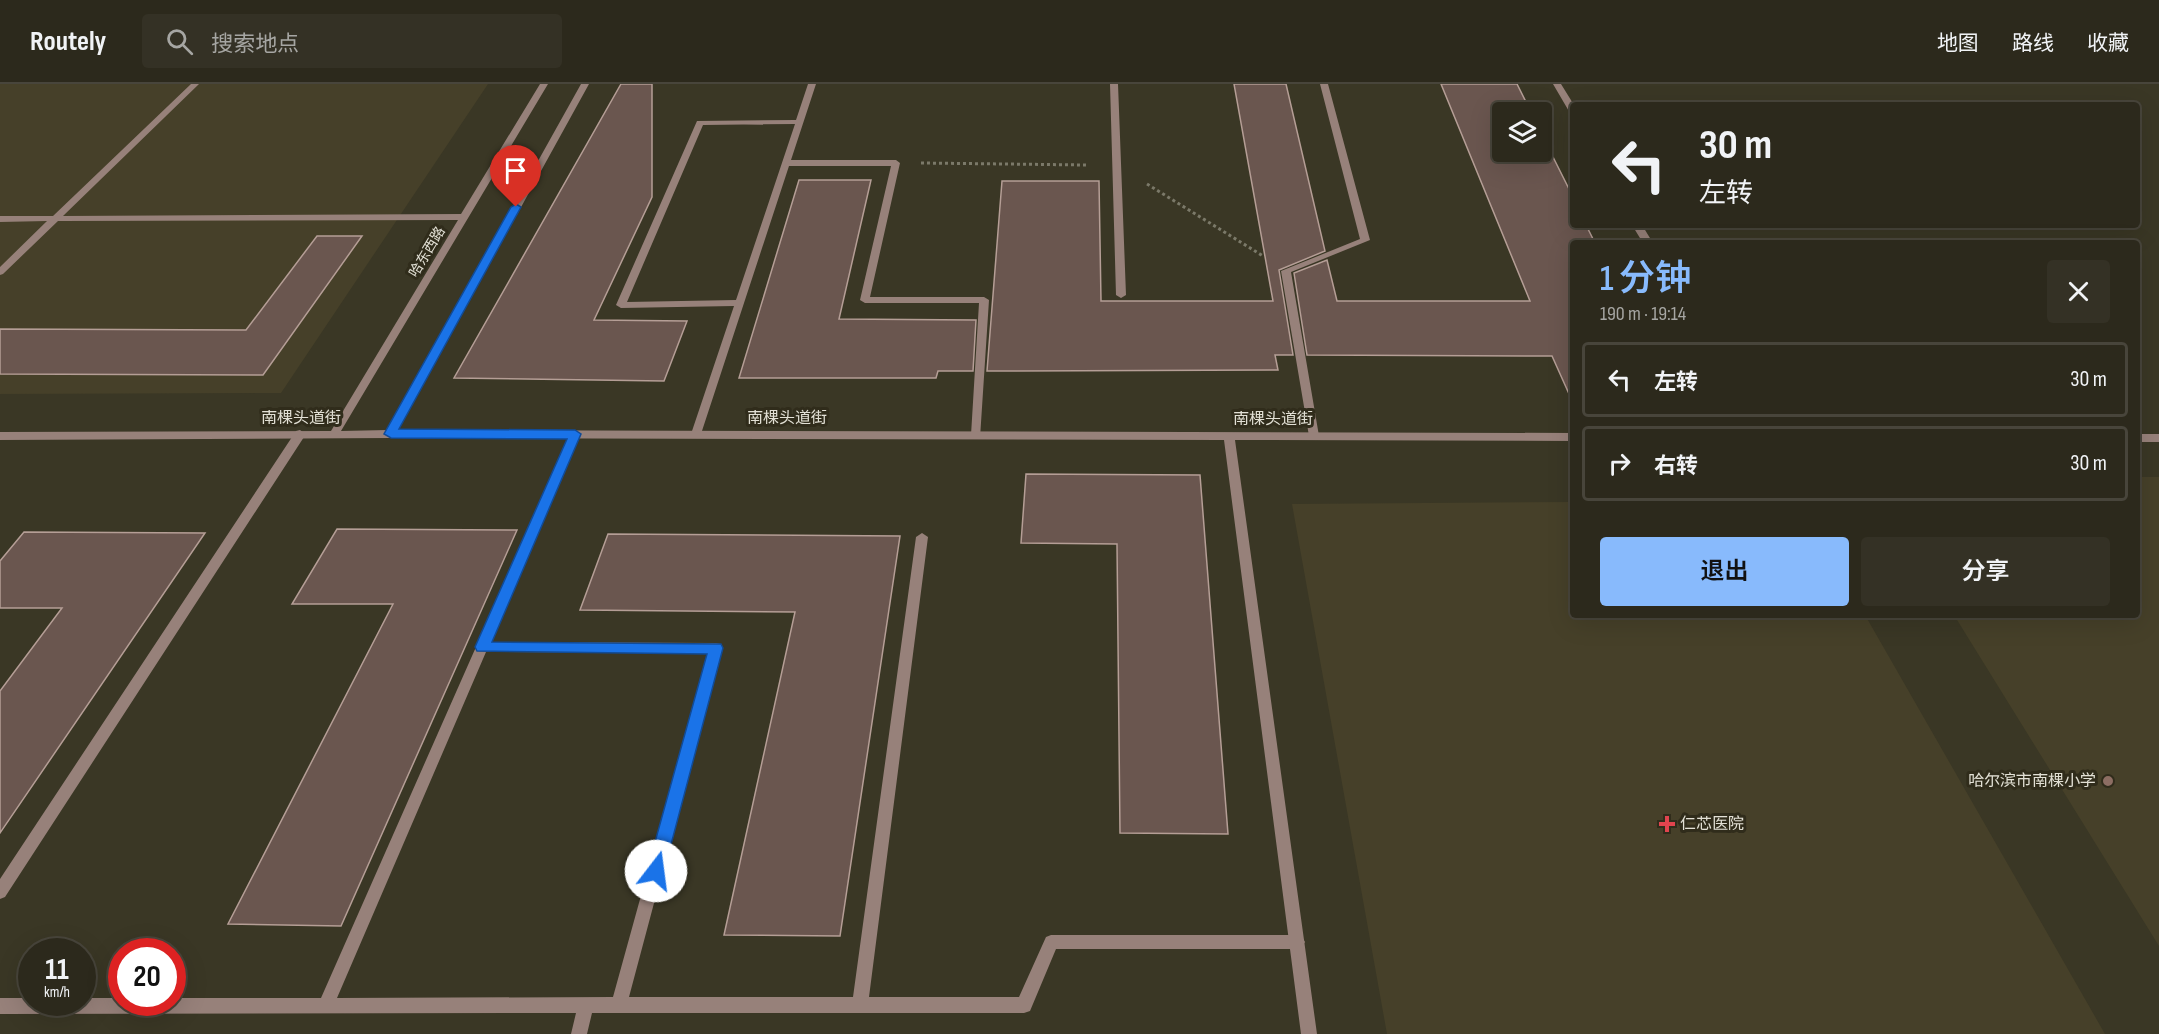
<!DOCTYPE html>
<html lang="zh">
<head>
<meta charset="utf-8">
<style>
	:root { --surface:#2c291c; --page:#343125; --text:#f1f3f6; --muted:#a6a6a3; --line:#48453b; --accent:#88bafc }
	body { margin:0; font-family:"Sofia Sans Condensed","Noto Sans SC",sans-serif; background:var(--page); color:var(--text); height:100vh; display:flex; flex-direction:column; font-size:22px; white-space:nowrap }
	* { box-sizing:border-box; margin:0 }
	p { font-size:20px; color:var(--muted) }
	.icon { flex:none; width:33px; height:33px; fill:none; stroke:currentColor; stroke-width:2; stroke-linecap:round; stroke-linejoin:round }
	.map { position:relative; flex:1; overflow:hidden }
	.details { position:absolute; left:1570px; top:156px; width:570px; height:378px; display:flex; flex-direction:column; background:var(--surface); border-radius:6px; box-shadow:0 6px 24px #0002,0 0 0 2px var(--line) }
	.details>* { flex:none }
	.hud { position:absolute; left:1570px; top:18px; width:570px; height:126px; border-radius:6px; box-shadow:0 6px 24px #0002,0 0 0 2px var(--line); background:#2c291c; color:var(--text); overflow:hidden }
	.tools { position:absolute; left:1492px; top:18px; display:grid; gap:12px }
	.tools a { display:grid; place-items:center; width:60px; height:60px; border-radius:6px; background:var(--surface); box-shadow:0 6px 24px #0002,0 0 0 2px var(--line); font-size:30px }
	.speed { position:absolute; left:18px; top:854px; display:flex; gap:12px; font-size:30px; font-weight:700; text-align:center }
	.speed>* { display:grid; place-content:center; width:78px; height:78px; border-radius:50%; background:var(--surface); box-shadow:0 6px 24px #0002,0 0 0 2px var(--line); line-height:1 }
	.speed small { font-size:15px; font-weight:400 }
	.speed .limit { border:9px solid #d22; background:#fff; color:#111 }
	.pin { position:absolute; display:grid; place-items:center; width:51px; height:51px; color:#fff; margin:-62px -26px; border-radius:50% 50% 50% 0; rotate:-45deg; box-shadow:0 0 6px #0007 }
	.pin .icon { rotate:45deg }
	.me { position:absolute; width:66px; margin:-33px; rotate:15deg; stroke-linejoin:round; filter:drop-shadow(0 0 4px #0008) }
	.turn { display:flex; align-items:center; gap:21px; height:126px; padding:0 30px; font-size:27px }
	.turn .icon { width:78px; height:78px; stroke-width:2.5 }
	.turn b { display:block; font-size:42px; line-height:51px }
	.round { display:grid; place-items:center; flex:none; width:63px; height:63px; border-radius:6px; background:var(--page) }
	.summary { display:flex; align-items:center; justify-content:space-between; height:102px; padding:0 30px }
	h1 { font-size:36px; font-weight:600; line-height:45px; color:var(--accent) }
	.button { display:flex; gap:12px; margin-top:auto; padding:12px 30px }
	.button a { flex:1; height:69px; border-radius:6px; background:var(--accent); color:#111; font-size:24px; font-weight:600; line-height:69px; text-align:center }
	.button a+a { background:var(--page); color:var(--text) }
	ul { padding:0; list-style:none }
	li { display:flex; align-items:center; gap:18px; height:75px; margin:0 12px 9px; padding:0 18px; border:3px solid var(--line); border-radius:6px }
	li div { flex:1 }
	li b { display:block; font-size:22px }
	li em { font-style:normal }
	header { display:flex; align-items:center; gap:36px; box-sizing:border-box; height:84px; padding:0 30px; background:var(--surface); border-bottom:2px solid var(--line) }
	header strong { font-size:28px }
	nav { display:flex; gap:33px; margin-inline-start:auto; font-size:21px }
	.search { width:420px; height:54px; background:var(--page); display:flex; align-items:center; gap:15px; box-sizing:border-box; padding:0 21px; border-radius:6px; color:var(--muted); font-size:22px }
	.map>svg:first-child { display:block }
</style>
</head>
<body>
<header>
<strong>Routely</strong>
<div class="search"><svg class="icon" aria-label="search" viewBox="0 0 24 24"><circle cx="10" cy="10" r="6"/><path d="M15 15l6 6"/></svg>搜索地点</div>
<nav><a>地图</a><a>路线</a><a>收藏</a></nav>
</header>
<div class="map">
<svg width="2159" height="950" viewBox="0 0 2159 950">
	<rect width="100%" height="100%" fill="#3a3725"/>
	<!-- built -->
	<path fill="#464029" d="M0 0H488L281 309 0 310Z
		M2138 393H2159V862L1954 531H2138Z
		M1573 418 1574 531H1865L2105 950H1387L1292 420Z"/>
	<!-- building -->
	<path fill="#6a564f" stroke="#b59e96" stroke-width="1.5" d="M621 0H652V113L594 236 687 237 664 297 454 294Z
		M1234 0H1286L1325 167 1279 186 1293 271H1275L1278 286 987 287 1002 97H1099L1101 217H1273Z
		M1441 0H1517L1531 28H1503V68H1542V51L1574 115V141H1586L1595 159H1574V321L1552 272 1307 271 1294 189 1327 176 1337 217H1530Z
		M799 96H871L839 235 976 236 973 287H938L936 294H739Z
		M317 152H362L263 291 0 290V245L246 246Z
		M1026 390 1200 391 1228 750 1120 749 1117 460 1021 459Z
		M337 445 517 446 341 842 228 840 393 520H292Z
		M24 448 205 449 0 749V607L62 524H0V477Z
		M608 450 900 452 840 852 724 851 795 528 580 526Z"/>
	<g fill="none" stroke-linecap="round" stroke-linejoin="round">
		<!-- path -->
		<path stroke="#7b7969" stroke-width="3" stroke-dasharray="3 3" stroke-linecap="butt" d="M921 79 1087 81
			M1147 100 1263 172"/>
		<!-- lane -->
		<path fill="#97817a" fill-rule="evenodd" d="M808 0H816L791 76H896L900 79 870 213H984L989 216 980 354 976 355 971 351 979 219H865L860 216 891 82H789L700 353 696 354 691 350 734 222 621 224 616 221 697 37 796 36ZM795 40 736 216 627 218 703 41Z
			M1110 0H1118L1126 211 1121 214 1116 211Z
			M1320 0H1328L1370 156 1291 188 1319 352 1314 356 1309 352 1281 187 1360 155Z
			M300 346 305 350 304 353 5 813 0 815V795L296 347Z
			M575 346 580 350 491 558 716 559 721 560 722 564 629 913H853L916 453 922 449 928 453 869 913H1019L1046 853 1051 851H1297L1302 853 1305 858 1302 863 1297 865H1056L1030 927 1024 929H592L587 950H571L576 929 0 930V914H32V918H82V914H122V918H172V914H321L570 350ZM486 568 708 569 613 913 337 914Z"/>
		<!-- street -->
		<path fill="#97817a" fill-rule="evenodd" d="M191 0H199L63 132 461 130 540 0H548L341 347 388 346 581 0H589L398 346 1574 349V357L1235 356 1317 950H1301L1224 356 391 354 0 356V348L331 347 458 136 58 137 3 190 0 191V183L47 137 0 138V132H53Z
			M1553 0H1561L1574 21V31L1570 29Z
			M1632 141H1642L1653 159H1643Z
			M2138 350H2159V358H2138Z"/>
	</g>
	<!-- route -->
	<path fill="#1a73e8" stroke="#114b97" stroke-width="1.5" d="M516 120 521 123 399 345 575 346 581 350 492 558 721 560 723 564 664 787 662 792 656 795 650 792 647 787 707 570 477 567 475 563 567 355 391 354 384 350 511 123Z"/>
	<!-- markers -->
	<circle fill="#8d6e63" stroke="#302c1b" stroke-width="2" cx="2108" cy="697" r="6"/>
	<path fill="#e0444e" stroke="#302c1b" stroke-width="2" d="M1664 731h6v6h6v6h-6v6h-6v-6h-6v-6h6z"/>
	<g text-anchor="middle" dominant-baseline="central" stroke-width="6" stroke-linejoin="round" paint-order="stroke">
		<!-- far-street labels -->
		<g font-size="14" fill="#e2e0d5" stroke="#302c1b">
			<text transform="translate(427 168) rotate(-59)">哈东西路</text>
		</g>
		<!-- street labels -->
		<g font-size="16" fill="#e2e0d5" stroke="#302c1b">
			<text x="301" y="334">南棵头道街</text>
			<text x="787" y="334">南棵头道街</text>
			<text x="1273" y="335">南棵头道街</text>
		</g>
		<!-- poi labels -->
		<g font-size="16" fill="#e2e0d5" stroke="#302c1b" text-anchor="end">
			<text x="2096" y="697">哈尔滨市南棵小学</text>
			<text x="1680" y="740" text-anchor="start">仁芯医院</text>
		</g>
	</g>
</svg>
<div class="tools">
<a><svg class="icon" aria-label="layers" viewBox="0 0 24 24"><path d="M12 4l9 5-9 5-9-5zM3 14l9 5 9-5"/></svg></a>
</div>
<div class="speed"><div>11<small>km/h</small></div><div class="limit">20</div></div>
<div class="pin" style="left:516px;top:123px;background:#d93025"><svg class="icon" aria-label="arrive" viewBox="0 0 24 24"><path d="M6 21V4h12l-3 4 3 4H6"/></svg></div>
<svg class="me" style="left:656px;top:787px" viewBox="-20 -20 40 40"><circle r="19" fill="#fff"/><path d="M0-13L10 11 0 6-10 11z" fill="#1a73e8"/></svg>
<div class="hud">
<div class="turn"><svg class="icon" aria-label="left" viewBox="0 0 24 24"><path d="M17 20v-9H6M10 6l-5 5 5 5"/></svg><div><b>30 m</b>左转</div></div>
</div>
<section class="details">
<div class="summary"><div><h1>1 分钟</h1><p>190 m · 19:14</p></div><a class="round"><svg class="icon" aria-label="close" viewBox="0 0 24 24"><path d="M6 6l12 12M18 6L6 18"/></svg></a></div>
<ul>
<li><svg class="icon" aria-label="left" viewBox="0 0 24 24"><path d="M17 20v-9H6M10 6l-5 5 5 5"/></svg><div><b>左转</b></div><em>30 m</em></li>
<li><svg class="icon" aria-label="right" viewBox="0 0 24 24"><path d="M7 20v-9h11M14 6l5 5-5 5"/></svg><div><b>右转</b></div><em>30 m</em></li>
</ul>
<div class="button"><a>退出</a><a>分享</a></div>
</section>
</div>
</body>
</html>
